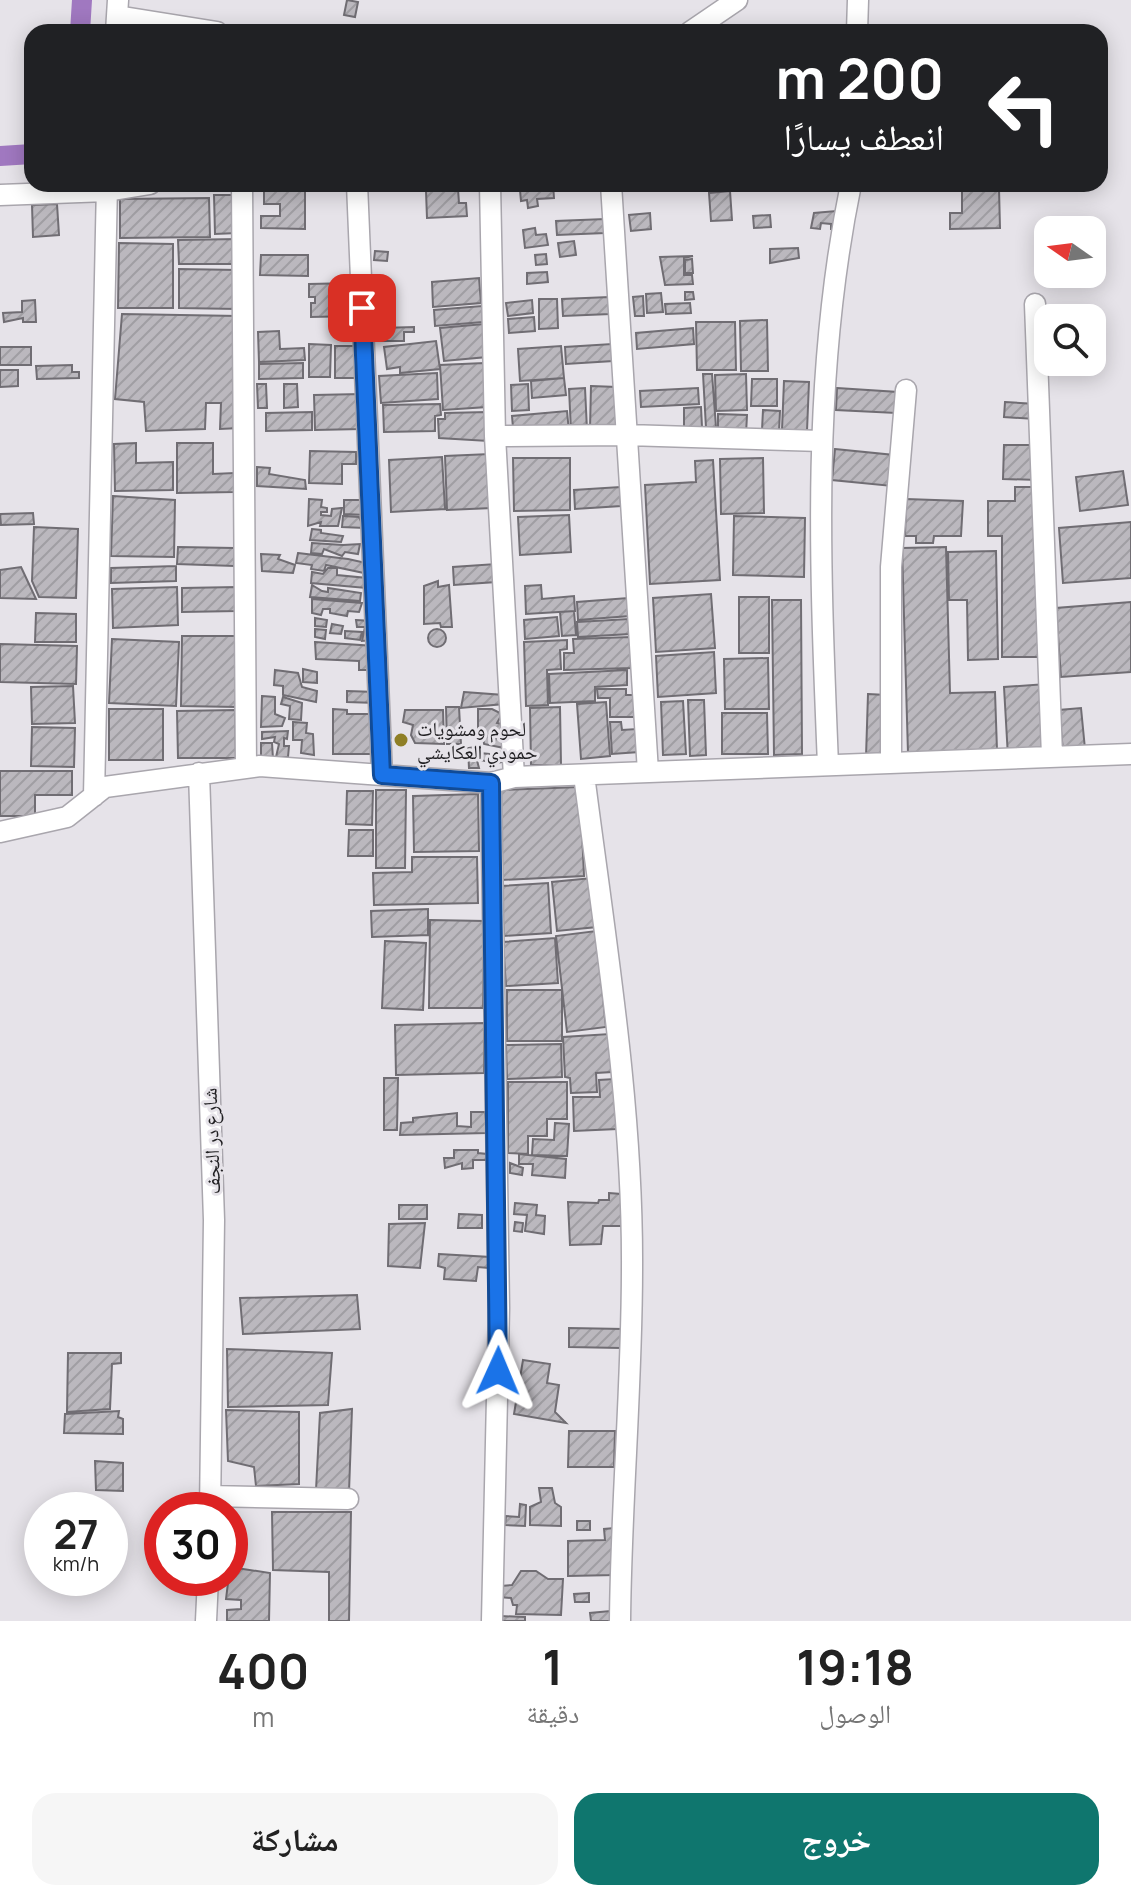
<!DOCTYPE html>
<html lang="ar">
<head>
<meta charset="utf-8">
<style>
	:root { --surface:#fff; --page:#f6f6f6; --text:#222; --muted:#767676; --accent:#0f766e }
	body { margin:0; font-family:Manrope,"Noto Naskh Arabic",sans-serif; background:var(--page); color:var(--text); direction:rtl; height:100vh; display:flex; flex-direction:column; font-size:30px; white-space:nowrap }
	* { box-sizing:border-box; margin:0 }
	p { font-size:26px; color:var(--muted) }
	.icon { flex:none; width:44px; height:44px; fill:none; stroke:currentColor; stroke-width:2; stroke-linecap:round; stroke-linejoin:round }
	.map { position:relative; height:1621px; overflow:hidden; direction:ltr }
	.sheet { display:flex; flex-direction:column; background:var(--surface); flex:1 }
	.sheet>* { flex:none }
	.banner { position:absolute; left:24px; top:24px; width:1084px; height:168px; border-radius:24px; box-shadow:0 4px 20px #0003; direction:rtl; background:#202124; color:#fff; overflow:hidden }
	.needle { width:52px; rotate:284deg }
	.buttons { position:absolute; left:1034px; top:216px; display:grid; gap:16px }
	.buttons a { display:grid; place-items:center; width:72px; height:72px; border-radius:16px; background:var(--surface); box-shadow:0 4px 20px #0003; font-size:40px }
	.speed { position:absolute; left:24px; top:1492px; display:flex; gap:16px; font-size:40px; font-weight:700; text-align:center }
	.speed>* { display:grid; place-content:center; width:104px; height:104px; border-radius:50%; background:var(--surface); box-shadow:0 4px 20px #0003; line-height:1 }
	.speed small { font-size:20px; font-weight:400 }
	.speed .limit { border:12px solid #d22; background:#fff; color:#111 }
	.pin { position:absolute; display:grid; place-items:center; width:68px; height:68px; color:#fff; margin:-34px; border-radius:16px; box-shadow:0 4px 12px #0006 }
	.me { position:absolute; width:88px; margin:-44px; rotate:1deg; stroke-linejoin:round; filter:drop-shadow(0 0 6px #0008) }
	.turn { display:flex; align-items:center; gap:28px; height:168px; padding:0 32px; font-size:36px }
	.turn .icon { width:104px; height:104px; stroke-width:2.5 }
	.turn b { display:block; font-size:56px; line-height:68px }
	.eta { display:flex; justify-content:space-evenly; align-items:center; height:136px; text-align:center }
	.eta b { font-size:48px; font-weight:700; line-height:56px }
	.cta { display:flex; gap:16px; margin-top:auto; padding:16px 32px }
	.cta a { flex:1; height:92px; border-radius:24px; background:var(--accent); color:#fff; font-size:32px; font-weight:700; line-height:92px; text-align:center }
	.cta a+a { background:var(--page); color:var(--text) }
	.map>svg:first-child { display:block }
</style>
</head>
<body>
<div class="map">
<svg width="1131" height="1621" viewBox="0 0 1131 1621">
	<defs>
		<pattern id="building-hatch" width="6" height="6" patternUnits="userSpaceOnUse" patternTransform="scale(2)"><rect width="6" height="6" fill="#bbb8be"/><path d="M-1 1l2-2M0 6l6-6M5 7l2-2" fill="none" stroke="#a09ea3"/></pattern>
	</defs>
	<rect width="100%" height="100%" fill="#e6e3e9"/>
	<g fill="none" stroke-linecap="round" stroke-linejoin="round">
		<!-- canal -->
		<path stroke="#a078c0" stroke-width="20" d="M80 32 82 0
			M0 156 32 154"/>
	</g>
	<!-- building -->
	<path fill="url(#building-hatch)" stroke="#706d73" stroke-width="2" d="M347 0 358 2 355 17 344 15Z
		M305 184H337V189L305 190Z
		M428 184H467V185L428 187Z
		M513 184H553L554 198 537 199 538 206 528 208 527 200 521 201 520 190 531 189V186Z
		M983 184V190L999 189 1000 228 950 229V213H962V185Z
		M458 189 459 203H466L467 216 427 218 426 191Z
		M264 190H305V229L261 228V216H280V204H264Z
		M730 191 732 220 711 221 709 193Z
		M214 195H236L237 233 215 234Z
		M209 198 210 237 120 238V199Z
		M57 204 59 235 33 237 32 205Z
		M836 211V229H831V224L821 223 820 229 811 228 814 213Z
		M650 213 651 229 631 231 629 215Z
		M770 215 771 227 754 228 753 216Z
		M605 219V233L557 235 556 221Z
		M535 228 536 235 546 234 548 245 525 248 523 230Z
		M238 239V264H179L178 240Z
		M574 241 576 255 560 257 558 243Z
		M119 243 173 244V308H118Z
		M798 248 799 258 770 263V249Z
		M375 251 388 252 387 261 374 260Z
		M546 254 547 264 536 265 535 255Z
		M261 255H308V276L260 275Z
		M693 256 684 258V275H692L693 284 665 285 660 257Z
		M692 259 693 273H685V260Z
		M179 269 238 270 237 309 179 308Z
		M547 272 548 282 527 284V273Z
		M479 278 481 303 433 307 432 282Z
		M354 283 355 316 311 317V303H315V297H309V284Z
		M685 292H693L694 299 685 300Z
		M661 293 663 312 647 313 646 294Z
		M643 296 644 316H635L633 297Z
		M609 297 610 314 563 316 562 299Z
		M539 299H557L558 328 539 329Z
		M35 300 36 322H23V318L4 322 3 313 22 312V301Z
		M532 300 533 313 508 316 506 303Z
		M690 303 691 313 666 314 665 304Z
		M482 306 483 322 435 326 434 310Z
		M122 314 238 316 240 428 220 429 221 403H206L205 429 146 431 144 402 115 399Z
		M534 317 535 331 509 333 508 319Z
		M767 320 768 371H741L740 321Z
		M696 322H735L736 370H697Z
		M484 324 487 357 444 361 440 328Z
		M414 327V332H404V341H381V328Z
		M693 328 694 344 637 349 636 333Z
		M279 331 280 349 304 348 305 360 259 362 258 332Z
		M436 341 440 369 400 373V367L387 369 384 347Z
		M309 344 331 345 330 377H309Z
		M612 344 613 361 566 364 565 347Z
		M335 346H360L361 378H335Z
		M561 346 564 378 520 381 518 349Z
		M0 347H31V365H0Z
		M303 363V378L259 379V364Z
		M484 363 487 407 443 410 440 365Z
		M72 365V372H79V378L37 379 36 366Z
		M0 370H18V386L0 387Z
		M437 373 438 399 381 403 379 376Z
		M703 374H712L716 427 706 428Z
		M746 374 747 410 716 411 715 375Z
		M564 378 566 395 532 398 531 381Z
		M752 379H777V406H751Z
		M784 381 809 382 807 431 782 430Z
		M257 384H266L267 408H258Z
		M284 384H297L298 407 284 408Z
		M528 384 529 410 512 411 511 385Z
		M591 386 617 387 616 429H590Z
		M585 388 587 430 571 431 569 389Z
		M698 388 699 404 641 407 640 391Z
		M837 388 898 392 896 413 836 410Z
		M361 394V429L315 430 314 395Z
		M1005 402 1036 404 1035 419 1004 417Z
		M440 404 441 415 435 416V431L384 432 383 405Z
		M701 407 702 427 684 428V408Z
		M763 410 780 411 779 431 762 430Z
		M567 411 569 432 513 428 512 416Z
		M312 412V430L266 431V413Z
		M487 412 488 441 439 438 438 419H445V413Z
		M718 414 747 415 746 434 718 433Z
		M136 443V463L173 462V490L115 491 114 444Z
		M177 443H213V474L234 473V492L177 493Z
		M1004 445H1038V480L1003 479Z
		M835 449 894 455 892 486 832 480Z
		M310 451 356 452V464H342V484L309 483Z
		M490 454 492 508 447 510 445 456Z
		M442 457 445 509 391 512 389 460Z
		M513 458H570V510L514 511Z
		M763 458 764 513 721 514 720 459Z
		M713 460 720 580 650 584 645 485 696 482 695 461Z
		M257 467 270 468 269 474 305 480 306 489 257 486Z
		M1123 471 1128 505 1080 511 1076 477Z
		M620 487 621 506 575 509 574 490Z
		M1015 487H1040L1041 657H1002V536H988V501H1015Z
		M113 496 175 500 174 557 111 556Z
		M309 499 322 500 321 507 327 508V512H321V515L331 516 332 509 342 508 338 526H320L321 522 308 526Z
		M906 499 963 501 961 536H934L933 543H916V536H905Z
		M344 500H361L366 515 344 514Z
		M33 513 34 524 1 525 0 514Z
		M569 515 571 552 520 555 518 517Z
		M343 516 359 517 364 528 342 527Z
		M734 516 805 518 804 577 733 575Z
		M1131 522V578L1063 583 1059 528Z
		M34 527 78 529 76 598 39 597 32 581Z
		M312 529 321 530V533L343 536 341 542 310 540Z
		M312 543 343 545 360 544 358 554 345 552 342 556 324 549 322 554 311 553Z
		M178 547 234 548V566L177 564Z
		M946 547 950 693 995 692 997 750 908 753 902 548Z
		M996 551 998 659 968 660 967 600H949L948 552Z
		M298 553 348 559 366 563 364 573 326 565 324 571 311 569 312 565 296 563Z
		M261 554 280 555 278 559 295 565 293 573 262 571Z
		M496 564V582L454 585 453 567Z
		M176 566V581L111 583V568Z
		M21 567 36 599 0 598V570Z
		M328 568H337V575L367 578 366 588 311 583 312 572 323 574Z
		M438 581V587L449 585 452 627H441L440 623 424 624V586Z
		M312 585 322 591 328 592V588L361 593 360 601 310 597Z
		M541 585 542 599 574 596 575 611 526 614 525 586Z
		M177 587 178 625 113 628 112 589Z
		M237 587V611L182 612V588Z
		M711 594 715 648 656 652 653 598Z
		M739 597H769V653H739Z
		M628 598 630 616 578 620 577 602Z
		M312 599 362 603 359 612 348 611 347 616 330 613V609H323L321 615 312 613Z
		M772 600H801L802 754 774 755Z
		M1131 602V672L1061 677 1056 608Z
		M574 611 576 635 562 636 560 612Z
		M36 613 76 614V642H35Z
		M557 617 559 636 525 639 524 620Z
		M315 618 327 620 326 627 315 626Z
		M629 619 630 634 578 637 577 622Z
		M356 620 373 621V640L362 641 365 627H357Z
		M332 624 343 626 341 634 330 633Z
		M428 638a9 9 0 1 1 18 0a9 9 0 1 1-18 0Z
		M315 629 326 630 325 639 315 637Z
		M345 631 362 632 360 640 345 638Z
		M182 636H236V707L181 706Z
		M631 637 632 668 564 670V653H574L573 639Z
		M112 639 179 642 176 706 109 703Z
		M567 640V649L560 650 561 669 547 670 548 705 526 706 524 642Z
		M315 642 375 646 372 670H359V661L316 659Z
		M0 644 77 646 76 684 0 682Z
		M714 652 716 693 658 697 656 656Z
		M768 658 769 709H725L724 659Z
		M303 669 317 672V683L303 682Z
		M275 670 298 673 302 687 317 691 316 702 283 695V686L274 685Z
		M627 670V685L595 687V701L550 703 549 674Z
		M1046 684 1050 754 1008 757 1004 687Z
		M73 686 75 723 32 724 31 687Z
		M597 689H626V695H635V717H610V698H598Z
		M347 691 376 692V703L347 702Z
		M464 692 504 695V704L461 708Z
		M868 694 886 695 884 757H866Z
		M262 696 275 697V714L285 718 282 726 261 727Z
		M283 697 302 703 301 720 289 719 290 706 281 704Z
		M688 700H704L706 755 690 756Z
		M683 701 686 754 663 755 661 702Z
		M606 702 610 756 581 759 577 704Z
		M446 707H459L461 744H447Z
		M560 707 561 765H531L530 708Z
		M1081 708 1085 749 1063 751 1059 710Z
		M109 709H163V760H109Z
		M333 709 347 710V714H371V754H333Z
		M478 709H492L502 714 497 723 503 724 501 732 493 738 505 739 504 748 484 744 483 735H478Z
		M235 710 236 758H178L177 711Z
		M405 710H443L444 744 415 743 411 735 413 725 403 722Z
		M722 713H767L768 754H722Z
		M293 722 307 723 306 733 313 734 314 755 301 753 302 740H293Z
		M610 722H621L622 730 637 729 639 752 612 754Z
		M32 727 75 728 74 767 31 766Z
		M288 731 287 739 284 738V746H289L288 757H276L279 744 274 742 275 737 262 739V732Z
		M261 743H272L273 759H261Z
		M475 747 478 751 475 753 479 768H469L468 748Z
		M493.5 757a5.5 5.5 0 1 1 11 0a5.5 5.5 0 1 1-11 0Z
		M480 753 489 754 490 762 480 760Z
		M0 771H72V795H35V816H0Z
		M580 787 584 876 502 880 498 790Z
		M376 790H406L405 868H376Z
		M347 791H373L372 825 346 824Z
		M478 794 479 851 414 852 413 796Z
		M349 830H373V856H348Z
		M412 857H477L478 903 374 905 373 873 412 872Z
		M592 878 597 927 557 931 552 882Z
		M548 883 551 933 504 936 501 886Z
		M428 909V935L372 937 371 911Z
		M430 920 484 921 483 1008H429Z
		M596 931 606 1027 567 1032 556 936Z
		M555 938 558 983 506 986 503 942Z
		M385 941 426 943 423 1010 382 1008Z
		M507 990H562V1041H507Z
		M484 1023V1073L396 1075 395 1025Z
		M610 1034 612 1072 596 1073 597 1092 571 1093 570 1078 565 1077 563 1037Z
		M561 1044 562 1077 507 1079 506 1045Z
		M384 1078H398L397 1130H384Z
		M615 1079 617 1129 574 1131 573 1097H600L599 1080Z
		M508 1082H567V1119H547V1136H528V1154L508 1153Z
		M471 1112H485L487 1133 400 1135 401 1123 413 1122V1118L457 1113V1126L471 1127Z
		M555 1123 569 1124 567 1156 532 1155 533 1139 554 1140Z
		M454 1150H478V1153L487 1154V1160H473V1168L462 1169V1163L445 1168 444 1158H454Z
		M519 1154 566 1159 565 1178 532 1175 533 1164H519Z
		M510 1163 523 1168 522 1175 510 1173Z
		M609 1193 621 1194 624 1226H603L601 1244 570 1245 568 1202 598 1203 599 1200H609Z
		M515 1203 537 1205 536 1215 545 1216 544 1234 525 1231 527 1215 514 1214Z
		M399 1205H427V1219H399Z
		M459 1214 482 1215V1228H458Z
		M515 1222 523 1223 522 1232 514 1231Z
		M425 1223 420 1268 388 1266 389 1224Z
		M439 1254 490 1257 488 1268 478 1267 476 1281 444 1279 445 1268 438 1266Z
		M357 1295 360 1329 243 1334 240 1298Z
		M569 1328 623 1329 620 1348 569 1347Z
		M227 1349 332 1353 328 1405 228 1407Z
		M68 1353H121V1363L112 1364 110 1409 67 1412Z
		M523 1360 550 1364 547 1383 559 1385 555 1412 566 1423 514 1414Z
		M352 1409 349 1492 316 1490 320 1413Z
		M226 1410 299 1412V1484L256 1486 254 1467 228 1461Z
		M119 1411 118 1417 123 1419V1434L64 1433 65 1414Z
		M569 1431H615L614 1467H568Z
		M95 1461 123 1463V1491L96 1490Z
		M539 1488H552L555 1503 561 1507V1526L530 1525V1507L541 1502Z
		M520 1504 526 1505 525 1526 505 1525 506 1516 519 1517Z
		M272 1512H351L349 1621H329V1572L273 1570Z
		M577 1521H590V1530H577Z
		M614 1528 615 1575 568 1576V1541L605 1540 604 1529Z
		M230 1567 270 1573 269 1621H227V1610L241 1609V1600L226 1599Z
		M521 1571H536L548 1579H563L561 1615 516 1614 517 1605H513L511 1598 500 1597 501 1586 512 1585Z
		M589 1593V1602H575L574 1594Z
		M610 1611 611 1621H591L590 1613Z
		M500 1616 525 1617V1621H500Z"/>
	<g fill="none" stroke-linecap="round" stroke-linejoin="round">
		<!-- street casing -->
		<g stroke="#a9a6ad" stroke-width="23">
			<path id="street" d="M117 16 217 32
				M116 32 118 0
				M690 32 737 0
				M857 32 858 0
				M242 184 246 768
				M357 184 382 775
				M490 184 495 436 514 777
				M611 184 648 772
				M0 195 107 191 150 184
				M1035 304 1052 756
				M495 436 627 435 822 441
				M891 762V567L906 390
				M828 765C820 569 811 378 851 184
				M199 773 214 1220 210 1510
				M584 775C605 939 633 1104 632 1269 632 1387 621 1504 620 1621
				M94 796 107 184
				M0 832 67 817 105 787 260 766 491 783
				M210 1496 348 1499
				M206 1621 208 1578
				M492 1621 499 1308 491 783 514 777 1131 754"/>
		</g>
		<!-- street -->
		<use href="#street" stroke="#fff" stroke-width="20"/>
	</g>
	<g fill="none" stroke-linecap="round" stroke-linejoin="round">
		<!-- route casing -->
		<g stroke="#114b97" stroke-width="20">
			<path id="route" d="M362 308 382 775 491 783 498 1371"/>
		</g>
		<!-- route -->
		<use href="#route" stroke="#1a73e8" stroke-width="14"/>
	</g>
	<!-- markers -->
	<circle fill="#8f7f26" stroke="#e6e3e9" stroke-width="3" cx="401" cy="740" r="8"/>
	<g text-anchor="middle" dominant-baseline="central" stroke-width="6" stroke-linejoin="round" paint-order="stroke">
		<!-- poi labels -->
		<g font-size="20" fill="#201f22" stroke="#e6e3e9" text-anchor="start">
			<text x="417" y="728">لحوم ومشويات<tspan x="417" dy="23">حمودي العكايشي</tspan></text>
		</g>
		<!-- street labels -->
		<g font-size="20" fill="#201f22" stroke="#e6e3e9">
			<text transform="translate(211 1141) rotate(-92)">شارع در النجف</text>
		</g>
	</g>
</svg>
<div class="buttons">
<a><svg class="needle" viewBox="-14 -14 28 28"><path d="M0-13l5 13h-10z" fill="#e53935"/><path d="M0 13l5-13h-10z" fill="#767676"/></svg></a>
<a><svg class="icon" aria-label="search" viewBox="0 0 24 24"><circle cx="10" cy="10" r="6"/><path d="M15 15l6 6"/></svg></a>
</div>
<div class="speed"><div>27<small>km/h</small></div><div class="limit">30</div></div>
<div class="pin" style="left:362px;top:308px;background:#d93025"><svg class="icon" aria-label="arrive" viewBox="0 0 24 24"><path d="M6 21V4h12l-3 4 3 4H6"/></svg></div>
<svg class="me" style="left:498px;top:1371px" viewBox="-20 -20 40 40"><path d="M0-17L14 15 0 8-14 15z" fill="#1a73e8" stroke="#fff" stroke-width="4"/></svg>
<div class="banner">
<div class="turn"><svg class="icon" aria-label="left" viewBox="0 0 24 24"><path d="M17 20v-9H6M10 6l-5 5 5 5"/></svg><div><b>200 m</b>انعطف يسارًا</div></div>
</div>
</div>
<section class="sheet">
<div class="eta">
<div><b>19:18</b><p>الوصول</p></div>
<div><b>1</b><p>دقيقة</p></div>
<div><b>400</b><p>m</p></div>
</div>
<div class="cta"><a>خروج</a><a>مشاركة</a></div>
</section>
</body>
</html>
